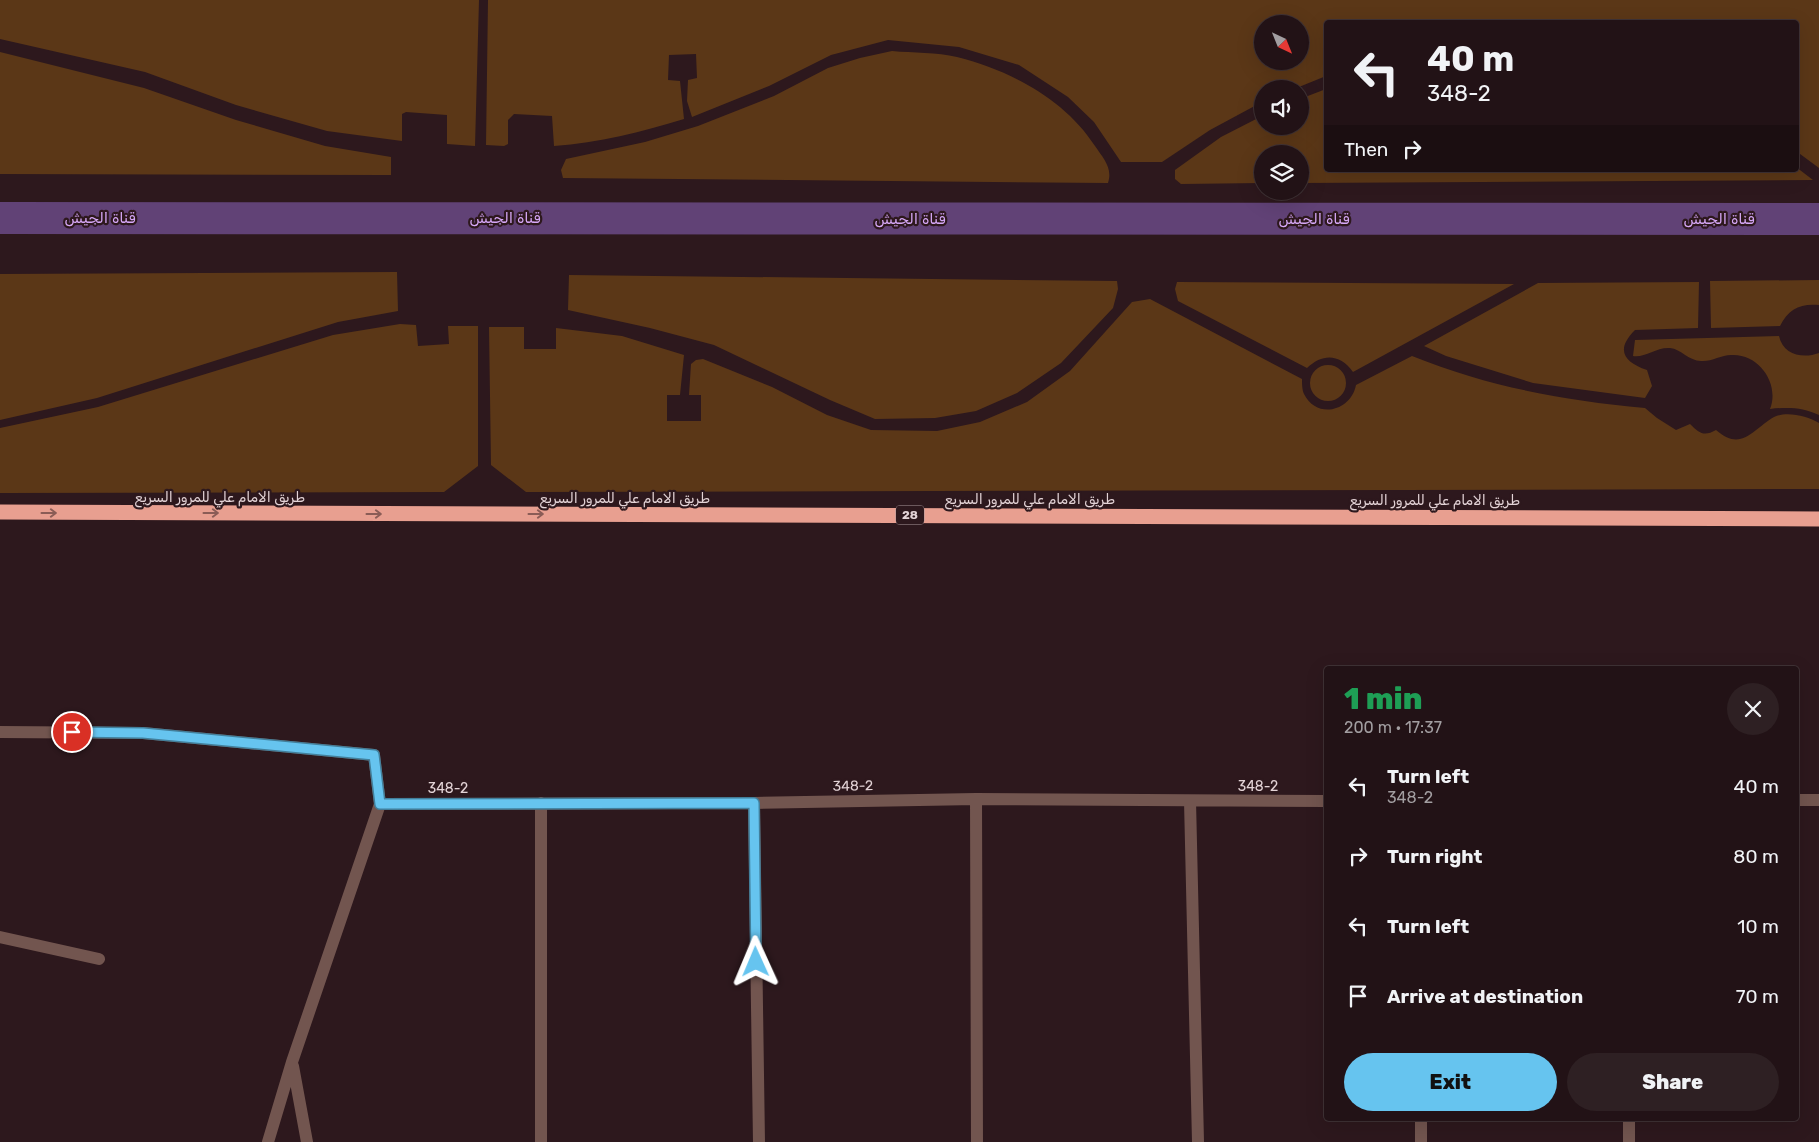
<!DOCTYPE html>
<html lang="en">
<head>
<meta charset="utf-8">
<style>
	:root { --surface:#221216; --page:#2e2023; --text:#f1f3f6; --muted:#a29ea1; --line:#3f3235; --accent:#66c4ef }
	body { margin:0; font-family:Rubik,"Noto Naskh Arabic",sans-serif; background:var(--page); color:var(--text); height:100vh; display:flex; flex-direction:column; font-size:19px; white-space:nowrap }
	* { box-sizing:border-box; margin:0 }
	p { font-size:16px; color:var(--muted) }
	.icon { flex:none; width:28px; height:28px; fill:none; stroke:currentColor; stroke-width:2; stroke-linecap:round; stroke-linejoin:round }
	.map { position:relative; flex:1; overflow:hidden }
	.details { position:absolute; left:1324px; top:666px; width:475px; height:455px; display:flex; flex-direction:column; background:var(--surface); border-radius:5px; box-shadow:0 5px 20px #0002,0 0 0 1px var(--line) }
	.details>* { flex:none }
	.guide { position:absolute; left:1324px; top:20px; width:475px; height:152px; border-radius:5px; box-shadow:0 5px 20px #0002,0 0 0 1px var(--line); background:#221216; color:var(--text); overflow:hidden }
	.needle { width:32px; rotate:137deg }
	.buttons { position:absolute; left:1254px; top:15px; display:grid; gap:10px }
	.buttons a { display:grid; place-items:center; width:55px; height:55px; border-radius:50%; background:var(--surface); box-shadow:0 5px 20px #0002,0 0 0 1px var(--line); font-size:25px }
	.pin { position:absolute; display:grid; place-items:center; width:42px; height:42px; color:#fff; margin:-21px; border:2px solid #fff; border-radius:50%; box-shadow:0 1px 5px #0007 }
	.me { position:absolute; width:55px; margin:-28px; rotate:359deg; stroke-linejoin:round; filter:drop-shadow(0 0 4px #0008) }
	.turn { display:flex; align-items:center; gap:18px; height:105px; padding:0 20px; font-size:22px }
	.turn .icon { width:65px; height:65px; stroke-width:2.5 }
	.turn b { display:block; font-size:35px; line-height:42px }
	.then { display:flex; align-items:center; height:48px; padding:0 20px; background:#0003; gap:10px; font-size:19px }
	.round { display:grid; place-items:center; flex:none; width:52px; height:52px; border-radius:26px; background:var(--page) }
	.headline { display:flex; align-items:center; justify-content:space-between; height:85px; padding:0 20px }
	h1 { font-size:30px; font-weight:800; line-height:38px; color:#1e9e55 }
	.primary-button { display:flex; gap:10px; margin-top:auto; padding:10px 20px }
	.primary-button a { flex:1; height:58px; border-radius:30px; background:var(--accent); color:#111; font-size:20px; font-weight:800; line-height:58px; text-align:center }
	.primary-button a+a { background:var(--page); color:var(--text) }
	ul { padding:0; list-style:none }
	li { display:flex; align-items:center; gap:15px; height:70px; padding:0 20px }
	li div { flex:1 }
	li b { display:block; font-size:19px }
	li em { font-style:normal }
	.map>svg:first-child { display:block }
</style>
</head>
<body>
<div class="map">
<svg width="1819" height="1142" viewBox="0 0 1819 1142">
	<rect width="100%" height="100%" fill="#2d181d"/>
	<!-- green -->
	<path fill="#5b3717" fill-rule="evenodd" d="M0 0H479L475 146 447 144V115L406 112 402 114V141L327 131 236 105 145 72 0 39Z
		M488 0H1819V168L1796 151V22H1326V76L1294 89H1262V102L1210 130 1162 162H1121L1094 122 1068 97 1019 65 959 47 888 40 831 55 769 86 692 117 687 101 688 80 697 78 696 54 669 55 668 80 680 81 684 119C641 132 599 143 554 146L552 116 514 114 508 120V144L504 146 486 145ZM1262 24H1300V61H1262Z
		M892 51C913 53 937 52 957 57 1009 70 1065 99 1095 146 1103 158 1113 168 1108 183L563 178 561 170 566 159 645 142 698 126 774 96 828 68 860 58Z
		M0 52 144 88 236 120 325 146 391 157V175L0 174Z
		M1326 89V170H1796V167L1813 180 1300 183V154H1262V183L1181 184 1175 179V170L1221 137 1262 116V126H1300V99Z
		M397 272 398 311 338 322 97 398 0 420V274Z
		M569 275 1117 281 1118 289 1113 308 1061 363 1017 393 976 411 935 418 875 419 830 400 714 345 650 328 568 310Z
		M1819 280V305C1801 303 1788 309 1780 326L1711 328 1710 281Z
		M1177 282 1514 284 1353 372C1340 354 1323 353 1307 368L1178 301 1175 289Z
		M1699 282 1698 328 1635 330C1615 350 1624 362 1647 370L1652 386 1645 398 1533 383 1446 356 1424 346 1538 283Z
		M1150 299 1302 379C1302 383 1302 390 1304 394 1317 420 1351 411 1356 385L1412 356C1489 387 1562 400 1645 408L1657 418 1676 430 1690 424C1699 433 1704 437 1716 430 1742 453 1754 428 1774 417 1787 411 1807 416 1819 423V489L526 492 491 465 489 327H524V349H556V328L622 336 684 355 680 395H667V421H701V395H689L691 364 696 360 703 359 772 387 827 415 871 430 937 431 980 422 1027 402 1070 371 1132 302Z
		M400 324 416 325 418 346 449 344 448 326H478V466L444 492 0 493V428L98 407 333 335Z
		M1779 336C1783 355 1803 359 1819 353V415C1802 407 1788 407 1770 409 1780 384 1759 353 1731 355 1721 355 1711 362 1701 361 1689 361 1681 349 1670 348 1656 347 1645 358 1633 356L1635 340Z
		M1310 383a18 18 0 1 1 36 0a18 18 0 1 1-36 0Z"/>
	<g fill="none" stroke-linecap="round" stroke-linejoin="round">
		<!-- canal -->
		<path stroke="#614276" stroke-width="32" d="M0 218 1819 219"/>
		<!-- minor -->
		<path stroke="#72554f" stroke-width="12" d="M0 732 143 733 374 755 380 804 292 1062 268 1142
			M976 799 977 1142
			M1796 800H1819
			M1190 801 1198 1142
			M541 803V1142
			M754 803 759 1142
			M380 804 754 803 976 799 1326 801
			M0 937 99 959
			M293 1066 307 1142
			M1421 1142V1119
			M1629 1142V1119"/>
		<!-- motorway -->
		<path stroke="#e89f90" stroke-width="15" d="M0 512 1819 519"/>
	</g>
	<!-- one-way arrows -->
	<defs><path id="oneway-shaft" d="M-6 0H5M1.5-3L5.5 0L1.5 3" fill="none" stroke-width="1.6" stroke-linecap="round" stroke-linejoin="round" transform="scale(1.25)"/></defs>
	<g stroke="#8a5c56">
		<use href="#oneway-shaft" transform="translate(49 513)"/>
		<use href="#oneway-shaft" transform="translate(211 513)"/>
		<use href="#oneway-shaft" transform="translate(374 514)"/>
		<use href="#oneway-shaft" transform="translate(536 514)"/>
	</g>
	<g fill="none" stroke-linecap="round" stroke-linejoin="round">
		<!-- route casing -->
		<g stroke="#427f9b" stroke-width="12">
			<path id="route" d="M72 732 143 733 374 755 380 804 754 803 756 962"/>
		</g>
		<!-- route -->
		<use href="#route" stroke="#66c4ef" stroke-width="9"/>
	</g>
	<g text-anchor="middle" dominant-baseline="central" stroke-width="4.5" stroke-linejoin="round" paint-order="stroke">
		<!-- shield labels -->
		<rect fill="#2d181d" stroke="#ac9b9e" stroke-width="1" x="896" y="505.5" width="28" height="19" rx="4"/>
		<g font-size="12" font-weight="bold" fill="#e3d3d6">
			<text x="910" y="515">28</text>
		</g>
		<!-- street labels -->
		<g font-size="14" fill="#e3d3d6" stroke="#2d181d">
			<text x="220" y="497">طريق الامام علي للمرور السريع</text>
			<text x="625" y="498">طريق الامام علي للمرور السريع</text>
			<text x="1030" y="499">طريق الامام علي للمرور السريع</text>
			<text x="1435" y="500">طريق الامام علي للمرور السريع</text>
			<text transform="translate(853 786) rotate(-1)">348-2</text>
			<text x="1258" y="786">348-2</text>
			<text x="448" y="788">348-2</text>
		</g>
		<!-- water labels -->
		<g font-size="15" font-style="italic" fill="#d7a8f8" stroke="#2d181d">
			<text x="100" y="218">قناة الجيش</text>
			<text x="505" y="218">قناة الجيش</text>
			<text x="910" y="219">قناة الجيش</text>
			<text x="1314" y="219">قناة الجيش</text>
			<text x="1719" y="219">قناة الجيش</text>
		</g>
	</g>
</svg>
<div class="buttons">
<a><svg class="needle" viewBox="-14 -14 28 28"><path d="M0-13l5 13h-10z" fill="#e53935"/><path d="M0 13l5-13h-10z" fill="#a29ea1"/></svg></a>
<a><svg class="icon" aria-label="sound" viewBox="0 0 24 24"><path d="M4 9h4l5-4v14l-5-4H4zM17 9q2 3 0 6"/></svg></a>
<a><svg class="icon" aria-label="layers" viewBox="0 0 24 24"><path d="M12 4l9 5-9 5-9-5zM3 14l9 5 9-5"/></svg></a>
</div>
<div class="pin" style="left:72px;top:732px;background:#d93025"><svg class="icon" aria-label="arrive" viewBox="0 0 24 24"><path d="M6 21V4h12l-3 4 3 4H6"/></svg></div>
<svg class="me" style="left:756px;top:962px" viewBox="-20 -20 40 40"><path d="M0-17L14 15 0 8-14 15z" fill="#66c4ef" stroke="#fff" stroke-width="4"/></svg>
<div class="guide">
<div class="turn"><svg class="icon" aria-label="left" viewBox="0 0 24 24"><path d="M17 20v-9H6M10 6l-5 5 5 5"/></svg><div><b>40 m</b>348-2</div></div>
<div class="then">Then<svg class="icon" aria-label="right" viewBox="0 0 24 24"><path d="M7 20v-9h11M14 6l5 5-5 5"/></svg></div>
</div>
<section class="details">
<div class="headline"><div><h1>1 min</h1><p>200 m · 17:37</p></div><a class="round"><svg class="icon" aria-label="close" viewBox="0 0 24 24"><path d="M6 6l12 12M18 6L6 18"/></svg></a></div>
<ul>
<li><svg class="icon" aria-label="left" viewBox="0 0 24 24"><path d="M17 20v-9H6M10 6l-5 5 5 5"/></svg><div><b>Turn left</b><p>348-2</p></div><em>40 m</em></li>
<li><svg class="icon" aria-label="right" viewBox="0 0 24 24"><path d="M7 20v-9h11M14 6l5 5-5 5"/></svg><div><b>Turn right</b></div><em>80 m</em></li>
<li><svg class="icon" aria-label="left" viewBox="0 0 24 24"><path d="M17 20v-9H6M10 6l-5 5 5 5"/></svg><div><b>Turn left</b></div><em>10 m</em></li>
<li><svg class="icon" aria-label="arrive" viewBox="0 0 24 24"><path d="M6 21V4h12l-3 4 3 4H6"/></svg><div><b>Arrive at destination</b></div><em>70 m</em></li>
</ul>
<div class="primary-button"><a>Exit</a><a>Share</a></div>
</section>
</div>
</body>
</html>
